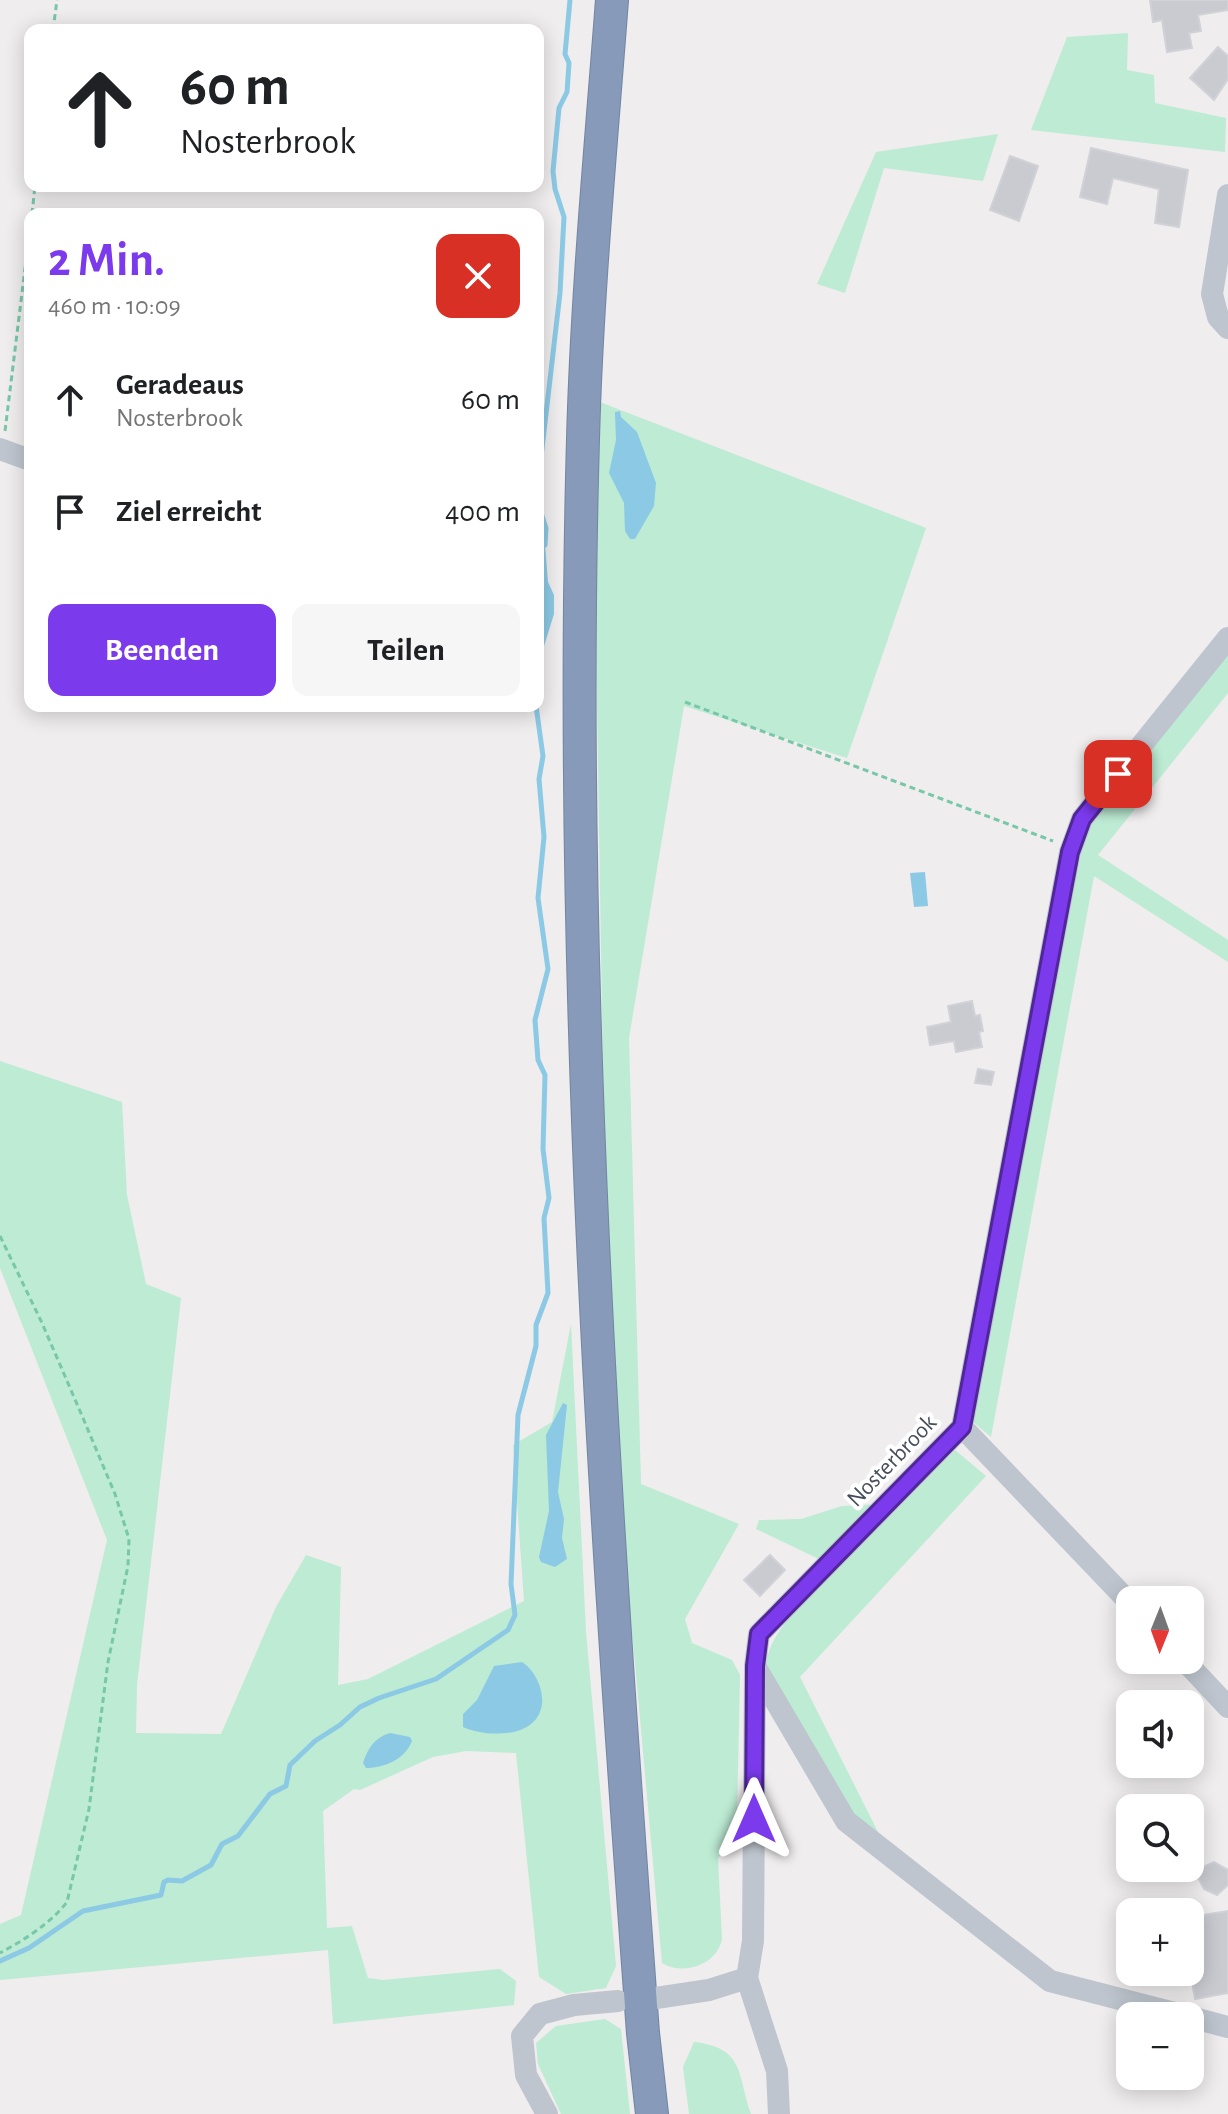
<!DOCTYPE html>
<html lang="de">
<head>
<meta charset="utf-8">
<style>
	:root { --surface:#fff; --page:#f6f6f6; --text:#202124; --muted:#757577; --accent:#7c3aed }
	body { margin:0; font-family:"Alegreya Sans",sans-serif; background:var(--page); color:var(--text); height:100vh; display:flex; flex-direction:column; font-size:30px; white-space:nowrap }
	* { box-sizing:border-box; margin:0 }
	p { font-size:26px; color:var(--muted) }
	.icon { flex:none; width:44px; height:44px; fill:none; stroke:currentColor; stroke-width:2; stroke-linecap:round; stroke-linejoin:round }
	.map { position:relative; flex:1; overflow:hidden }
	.details { position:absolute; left:24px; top:208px; width:520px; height:504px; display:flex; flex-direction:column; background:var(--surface); border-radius:16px; box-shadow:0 4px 20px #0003 }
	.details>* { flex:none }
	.banner { position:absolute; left:24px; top:24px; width:520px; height:168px; border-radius:16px; box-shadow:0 4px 20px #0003; background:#fff; color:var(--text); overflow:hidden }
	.needle { width:52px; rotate:181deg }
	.fabs { position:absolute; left:1116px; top:1586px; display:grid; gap:16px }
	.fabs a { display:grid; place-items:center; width:88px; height:88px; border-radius:16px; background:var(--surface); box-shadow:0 4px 20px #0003; font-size:40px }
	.pin { position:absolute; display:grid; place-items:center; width:68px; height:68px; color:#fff; margin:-34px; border-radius:16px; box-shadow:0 4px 12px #0006 }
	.me { position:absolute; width:88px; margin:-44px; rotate:0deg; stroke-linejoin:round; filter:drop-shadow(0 0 6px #0008) }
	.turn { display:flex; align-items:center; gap:28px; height:168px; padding:0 24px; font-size:36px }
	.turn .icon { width:104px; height:104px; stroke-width:2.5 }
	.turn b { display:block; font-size:56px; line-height:68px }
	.round { display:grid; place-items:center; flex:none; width:84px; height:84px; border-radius:16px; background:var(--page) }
	.head { display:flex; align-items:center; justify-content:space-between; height:136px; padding:0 24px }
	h1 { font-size:48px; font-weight:700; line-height:60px; color:var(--accent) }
	.button { display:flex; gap:16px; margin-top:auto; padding:16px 24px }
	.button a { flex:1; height:92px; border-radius:16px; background:var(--accent); color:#fff; font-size:32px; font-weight:700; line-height:92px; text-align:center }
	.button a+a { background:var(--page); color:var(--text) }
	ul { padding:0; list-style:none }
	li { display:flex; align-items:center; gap:24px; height:112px; padding:0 24px }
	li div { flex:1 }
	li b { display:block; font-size:30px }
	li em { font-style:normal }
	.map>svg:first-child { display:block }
</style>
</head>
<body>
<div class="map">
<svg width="1228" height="2114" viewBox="0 0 1228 2114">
	<rect width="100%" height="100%" fill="#efeded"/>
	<!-- green -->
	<path fill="#bdebd4" d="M1128 33 1127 70 1154 75 1155 103 1226 118 1225 152 1031 130 1067 37Z
		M998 134 983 181 884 168 845 293 817 284 876 152Z
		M592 399 926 528 847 758 684 706 629 1038 641 1484 739 1524 685 1619 692 1643 732 1660 740 1675 737 1814 734 1832 718 1859 722 1939C717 1965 683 1976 662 1963L635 1663 615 1472 606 1255Z
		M1228 652V693L1098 855 1228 940V962L1094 876 991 1437 972 1421 1086 827Z
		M0 1061 122 1102 127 1195 146 1284 181 1298 137 1685 136 1733 221 1734 276 1607 306 1555 341 1567 338 1685 368 1679 524 1601 513 1445 552 1422 571 1324 586 1632 616 1966 606 1988 566 1994 539 1977 516 1753 466 1751 433 1757 360 1790 354 1789 323 1811 327 1928 352 1926 368 1978 383 1980 500 1969 516 1981 514 2005 333 2024 328 1950 0 1980V1924L21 1915 107 1540 0 1268Z
		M955 1450 986 1476 800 1677 879 1834 856 1820 765 1678C765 1652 774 1637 790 1617Z
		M880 1504 823 1561 756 1529 759 1520 801 1519 842 1506Z
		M605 2019 621 2029 630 2114H561L538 2064 536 2043 556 2026Z
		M694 2042C745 2048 737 2074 751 2114H689L683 2067Z"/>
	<!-- water -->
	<path fill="#8cc9e5" d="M620 411 621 417 637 432 656 483 654 506 635 539H630L625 531 624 503 609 473 616 440 615 412Z
		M544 532 548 582 554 595V614L544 646 541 648 538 645V560Z
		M925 872 928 906 914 907 910 873Z
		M563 1403 567 1405 558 1492 564 1519 562 1538 567 1559 555 1567 541 1562 539 1557 549 1511 546 1435Z
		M522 1662C538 1672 550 1701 536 1719 522 1738 482 1736 463 1727V1714L477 1700 494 1666Z
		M390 1733 410 1737 412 1741C405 1759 385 1768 366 1768L363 1763C368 1748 374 1738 390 1733Z"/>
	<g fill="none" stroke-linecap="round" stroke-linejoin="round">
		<!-- stream -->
		<path stroke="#8cc9e5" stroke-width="5" d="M538 483 560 293 564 217 555 189 553 171 559 108 567 92 569 63 565 54 570 0
			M538 504 546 528 545 545
			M538 677 540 642
			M0 1961 29 1948 83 1911 161 1895 164 1882 168 1880 182 1881 211 1865 222 1844 238 1836 270 1794 286 1786 290 1765 315 1741 340 1725 360 1707 379 1698 436 1679 508 1630 515 1615 511 1584 518 1415 536 1346V1325L548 1293 544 1218 549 1198 543 1149 545 1075 538 1060 535 1020 548 969 538 898 544 837 539 779 543 756 536 706"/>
	</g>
	<!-- building -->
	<path fill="#cacbd1" stroke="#d1d2d8" stroke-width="2" d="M1150 0H1228V10L1198 15 1201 31 1189 33 1192 48 1167 52 1162 20 1153 22Z
		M1218 47 1228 56V79L1214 100 1190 78Z
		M1091 148 1188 170 1179 227 1155 223 1159 189 1113 178 1107 204 1080 197Z
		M1010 156 1038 166 1019 221 990 210Z
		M972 1001 975 1016 980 1015 983 1031 979 1032 982 1047 956 1052 954 1041 930 1045 927 1027 951 1022 948 1006Z
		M978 1069 994 1072 991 1085 975 1083Z
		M770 1555 785 1570 760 1596 744 1580Z
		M1214 1862 1228 1870V1885L1217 1895 1204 1889 1199 1879 1203 1867Z
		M1228 1911V1993L1195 1999 1190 1970V1917Z"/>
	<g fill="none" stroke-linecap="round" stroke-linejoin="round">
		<!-- highway casing -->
		<g stroke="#7285a4" stroke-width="34">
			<path id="highway" d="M612 0C601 146 587 292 583 439 568 971 604 1502 643 2033L652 2114"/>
		</g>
		<!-- path -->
		<path stroke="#77c7a8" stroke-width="3" stroke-dasharray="6 4" stroke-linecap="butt" d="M53 30 57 0
			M32 214 35 186
			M5 431 30 228
			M685 702 1053 841
			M0 1236 42 1323 80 1411 115 1494 129 1539 128 1566 108 1662 89 1809 67 1902C50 1924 24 1940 0 1953"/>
		<!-- minor -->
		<path stroke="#bec5ce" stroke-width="22" d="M1228 195 1212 294 1218 317 1228 328
			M0 449 30 460
			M962 1427 1130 1603
			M1184 1660 1228 1707
			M755 1667 753 1941 747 1978 777 2071 779 2114
			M656 1998 709 1990 747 1978
			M1186 2016 1050 1981 846 1821 755 1666 759 1634 962 1427 1070 852 1082 819 1228 638
			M1190 2017 1228 2027
			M547 2114 526 2075 522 2036 540 2014 574 2005 618 2001"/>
		<!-- highway -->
		<use href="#highway" stroke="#879ab9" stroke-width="32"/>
	</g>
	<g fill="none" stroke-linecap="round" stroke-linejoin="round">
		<!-- route casing -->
		<g stroke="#51269a" stroke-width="20">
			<path id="route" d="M754 1819 755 1666 759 1634 962 1427 1070 852 1082 819 1118 774"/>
		</g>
		<!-- route -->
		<use href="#route" stroke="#7c3aed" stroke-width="14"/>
	</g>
	<g text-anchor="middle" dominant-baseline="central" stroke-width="8" stroke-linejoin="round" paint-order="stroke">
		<!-- street labels -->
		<g font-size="24" fill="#464e59" stroke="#fff">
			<text transform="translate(892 1461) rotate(-46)">Nosterbrook</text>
		</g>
	</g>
</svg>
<div class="fabs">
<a><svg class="needle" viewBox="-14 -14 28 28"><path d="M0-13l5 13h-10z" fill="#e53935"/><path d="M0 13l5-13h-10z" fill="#757577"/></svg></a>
<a><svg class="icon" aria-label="sound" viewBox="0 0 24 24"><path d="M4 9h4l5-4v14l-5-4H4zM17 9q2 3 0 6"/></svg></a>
<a><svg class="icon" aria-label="search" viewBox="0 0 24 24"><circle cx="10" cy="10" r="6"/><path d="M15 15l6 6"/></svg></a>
<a>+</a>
<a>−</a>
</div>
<div class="pin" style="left:1118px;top:774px;background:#d93025"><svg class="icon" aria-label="arrive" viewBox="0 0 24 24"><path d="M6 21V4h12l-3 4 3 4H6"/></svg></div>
<svg class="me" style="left:754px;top:1819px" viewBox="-20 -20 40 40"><path d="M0-17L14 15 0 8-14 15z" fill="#7c3aed" stroke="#fff" stroke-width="4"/></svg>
<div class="banner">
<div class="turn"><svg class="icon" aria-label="ahead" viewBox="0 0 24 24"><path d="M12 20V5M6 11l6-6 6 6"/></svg><div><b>60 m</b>Nosterbrook</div></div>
</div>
<section class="details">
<div class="head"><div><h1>2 Min.</h1><p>460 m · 10:09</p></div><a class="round" style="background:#d93025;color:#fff"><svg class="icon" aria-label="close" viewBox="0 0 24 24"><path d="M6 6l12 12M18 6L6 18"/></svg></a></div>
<ul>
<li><svg class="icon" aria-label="ahead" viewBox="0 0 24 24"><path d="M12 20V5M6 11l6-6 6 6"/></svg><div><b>Geradeaus</b><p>Nosterbrook</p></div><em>60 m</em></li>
<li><svg class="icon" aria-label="arrive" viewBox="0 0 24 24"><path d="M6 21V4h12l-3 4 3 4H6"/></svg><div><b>Ziel erreicht</b></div><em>400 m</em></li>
</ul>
<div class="button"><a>Beenden</a><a>Teilen</a></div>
</section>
</div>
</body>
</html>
